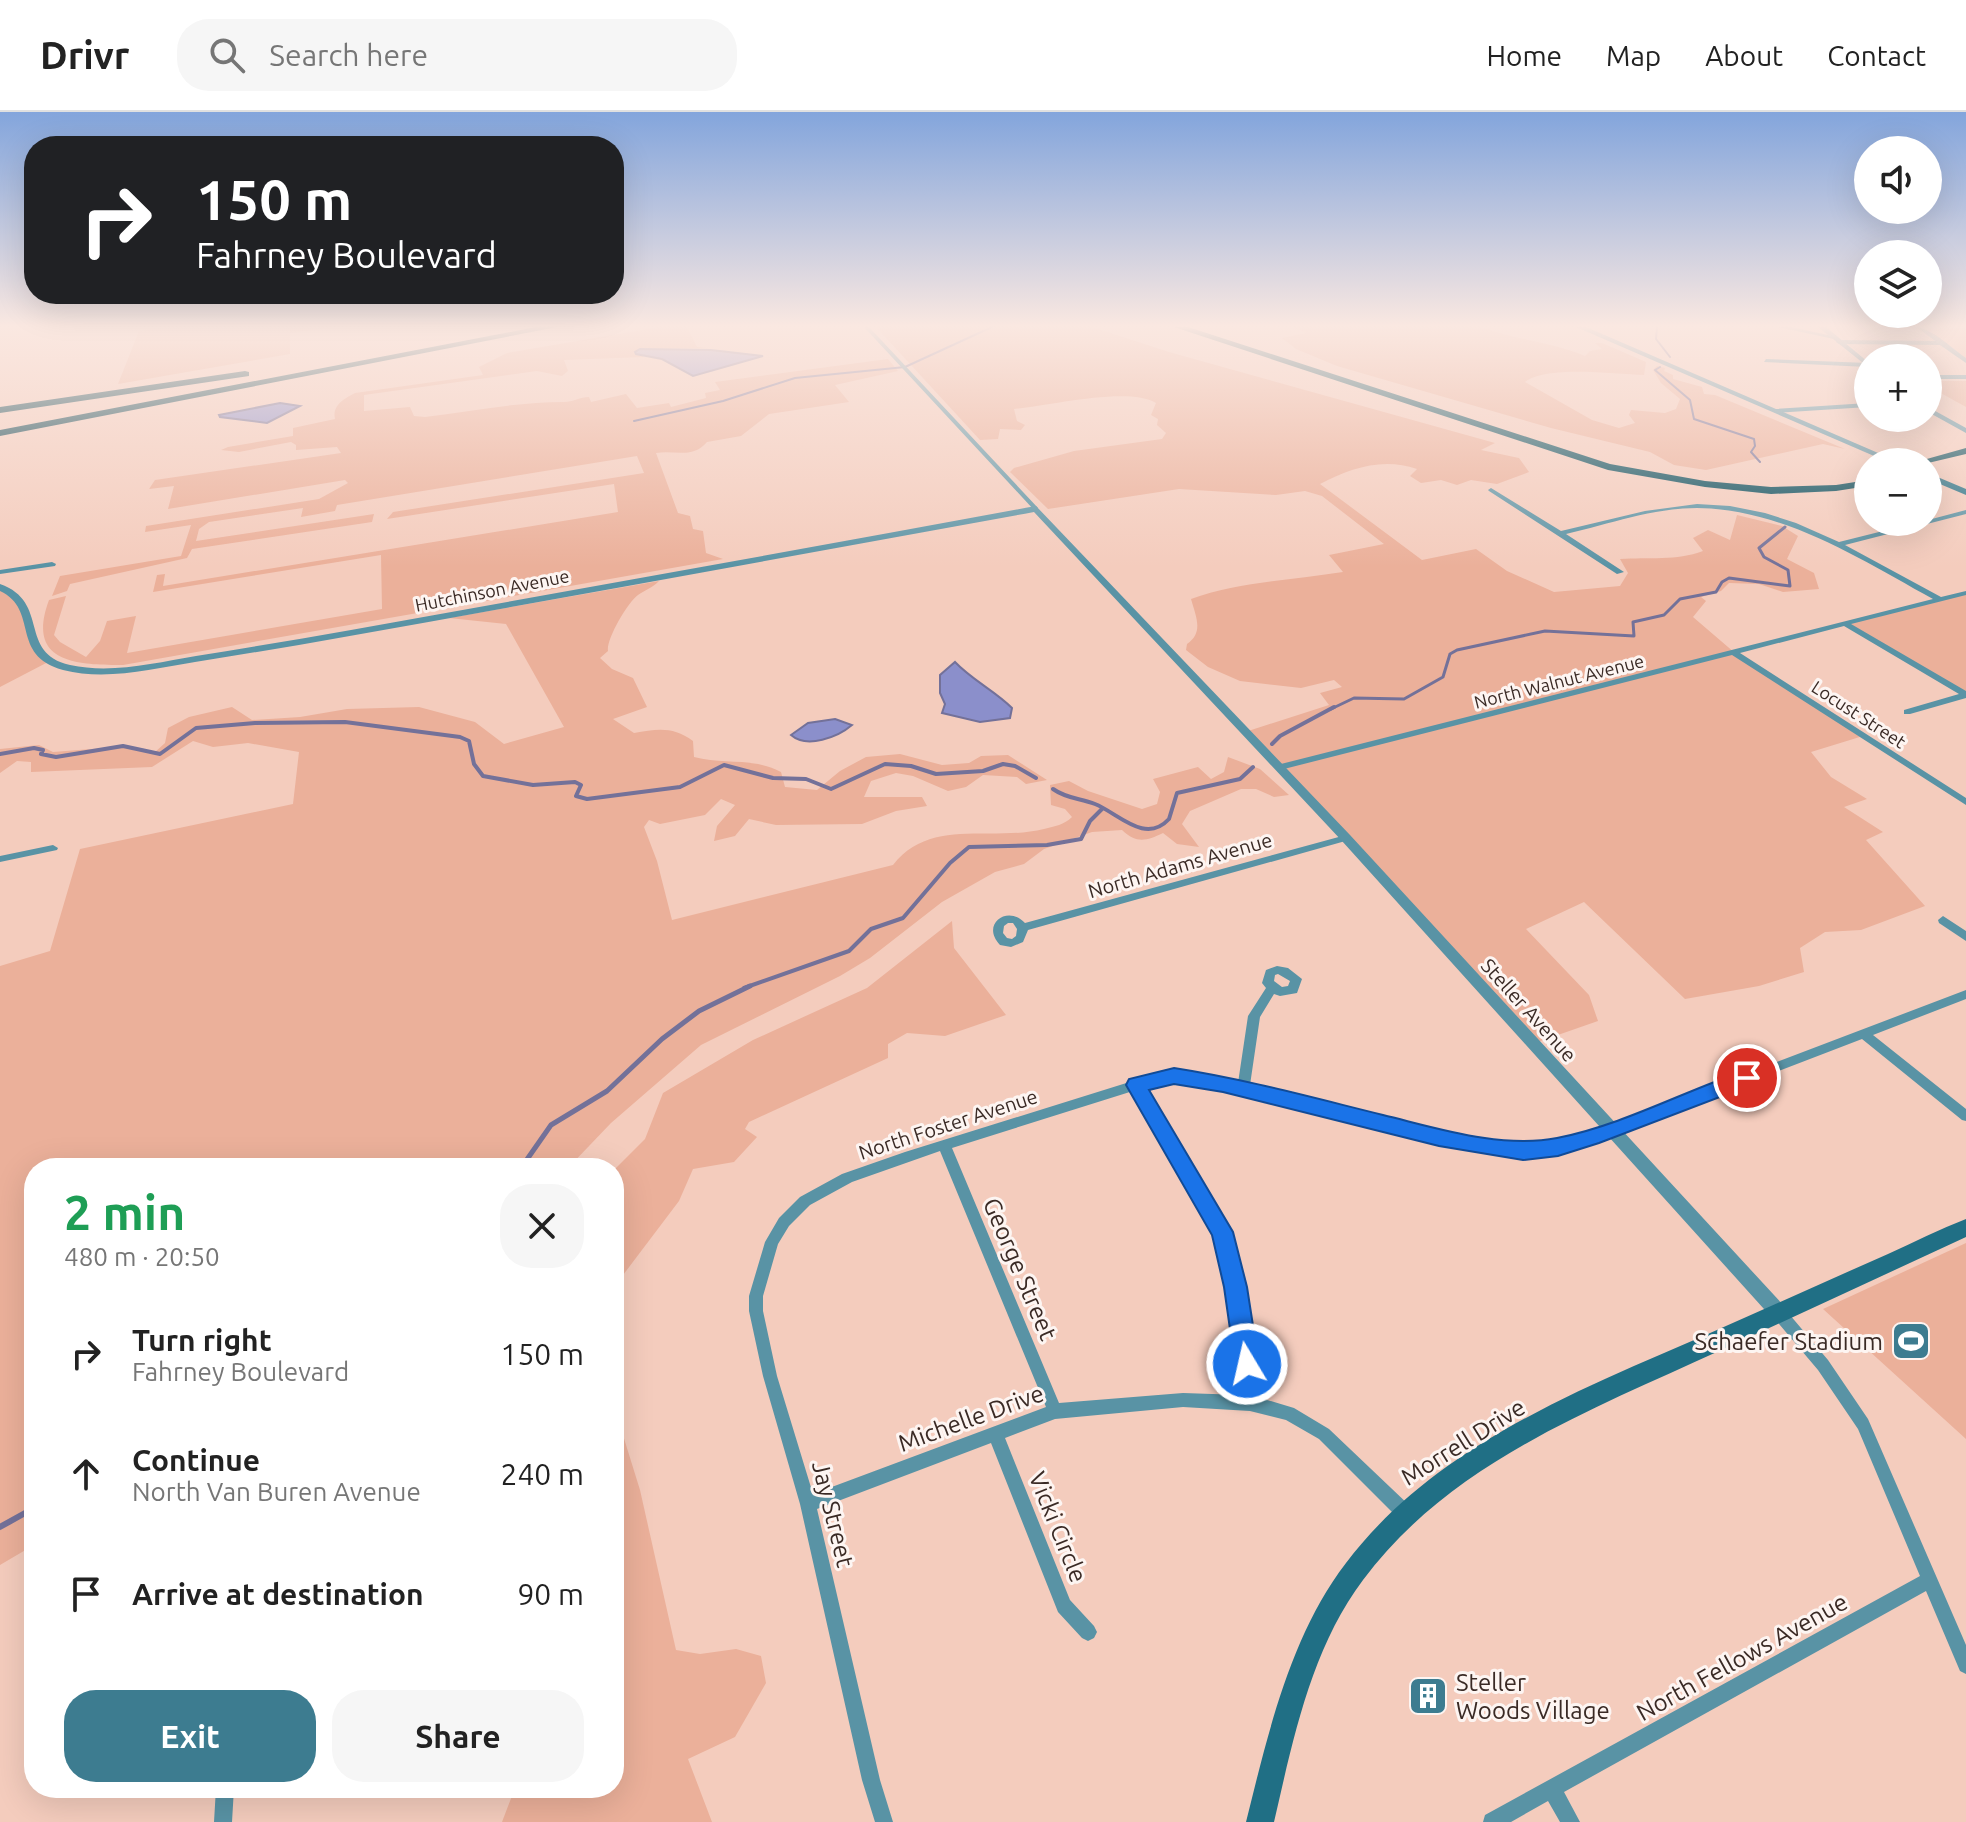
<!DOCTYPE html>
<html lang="en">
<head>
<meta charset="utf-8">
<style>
	:root { --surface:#fff; --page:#f6f6f6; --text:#222; --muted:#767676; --line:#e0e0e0; --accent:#3d7c90 }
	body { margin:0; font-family:Ubuntu,sans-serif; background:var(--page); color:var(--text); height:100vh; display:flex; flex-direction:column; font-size:30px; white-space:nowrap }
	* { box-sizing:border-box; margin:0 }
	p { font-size:26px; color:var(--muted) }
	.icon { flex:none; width:44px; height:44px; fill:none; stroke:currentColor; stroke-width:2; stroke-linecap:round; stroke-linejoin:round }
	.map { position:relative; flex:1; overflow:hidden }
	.panel { position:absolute; left:24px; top:1046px; width:600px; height:640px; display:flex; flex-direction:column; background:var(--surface); border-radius:32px; box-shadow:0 8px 32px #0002 }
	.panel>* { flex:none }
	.banner { position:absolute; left:24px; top:24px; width:600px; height:168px; border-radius:32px; box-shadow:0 8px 32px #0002; background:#202124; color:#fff; overflow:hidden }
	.controls { position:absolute; left:1854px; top:24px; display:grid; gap:16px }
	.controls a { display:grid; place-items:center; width:88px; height:88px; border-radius:50%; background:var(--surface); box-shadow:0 8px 32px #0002; font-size:40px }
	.pin { position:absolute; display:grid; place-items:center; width:68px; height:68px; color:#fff; margin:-34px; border:4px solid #fff; border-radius:50%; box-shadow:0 2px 8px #0007 }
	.me { position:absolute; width:88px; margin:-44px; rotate:351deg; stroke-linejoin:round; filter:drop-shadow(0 0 6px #0008) }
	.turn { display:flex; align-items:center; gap:28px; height:168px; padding:0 40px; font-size:36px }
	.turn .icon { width:104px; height:104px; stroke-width:2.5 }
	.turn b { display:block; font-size:56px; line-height:68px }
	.round { display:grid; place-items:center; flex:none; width:84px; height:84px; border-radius:32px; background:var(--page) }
	.summary { display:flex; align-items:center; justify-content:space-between; height:136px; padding:0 40px }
	h1 { font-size:48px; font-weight:700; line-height:60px; color:#1e9e55 }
	.action { display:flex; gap:16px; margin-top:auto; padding:16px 40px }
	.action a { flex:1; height:92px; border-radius:32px; background:var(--accent); color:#fff; font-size:32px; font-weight:700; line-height:92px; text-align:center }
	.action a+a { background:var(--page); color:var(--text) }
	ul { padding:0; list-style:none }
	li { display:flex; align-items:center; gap:24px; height:120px; padding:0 40px }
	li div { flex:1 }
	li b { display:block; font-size:30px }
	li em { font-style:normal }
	header { display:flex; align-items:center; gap:48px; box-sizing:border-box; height:112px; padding:0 40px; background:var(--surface); border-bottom:2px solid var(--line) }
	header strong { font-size:38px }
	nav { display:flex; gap:44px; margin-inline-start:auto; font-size:28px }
	.search { width:560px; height:72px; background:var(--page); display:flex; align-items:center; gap:20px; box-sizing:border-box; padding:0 28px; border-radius:32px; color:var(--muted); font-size:30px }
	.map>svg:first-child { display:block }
</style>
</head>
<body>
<header>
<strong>Drivr</strong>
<div class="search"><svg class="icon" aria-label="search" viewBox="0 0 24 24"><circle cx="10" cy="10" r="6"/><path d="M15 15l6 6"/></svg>Search here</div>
<nav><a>Home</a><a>Map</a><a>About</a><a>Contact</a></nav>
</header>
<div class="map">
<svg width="1966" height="1710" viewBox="0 0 1966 1710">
	<rect width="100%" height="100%" fill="#f4ccbd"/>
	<!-- green -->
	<path fill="#ebb09a" d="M168 215H335L290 221V242L118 272 139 219Z
		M660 215H687L697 235 707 236 640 237 635 241 644 243 643 245 564 248 568 259 562 264 537 259 364 283V299L410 295 414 304 425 305C471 299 518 290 564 290 573 290 580 285 589 285L591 290 626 282 637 296 669 291 671 295 706 286 705 281 720 278 715 270 888 247 898 259 835 273 849 290 769 302 741 324 707 330C693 347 675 338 656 341L678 401 690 404 693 417 703 419 706 441 723 447 123 553C74 553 26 550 49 488L66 484 54 523 60 530 86 545 100 529 107 509 136 504 127 541 382 497 381 443 153 480 157 463 165 462 163 474 618 400 614 372 387 407 393 400 644 361 637 344 337 393 335 399 301 405 303 396 209 410 199 417 196 429 374 402 372 410 192 437 187 446 70 472 67 479 52 484 60 464 181 444 191 413 145 420 146 414 319 387 348 371 345 368 168 397 174 374 149 377 155 368 341 341 337 335 296 338V333L291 330 239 340 221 338 228 335 293 324V316L335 307C332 293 344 287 355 281L483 263 479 255 507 241Z
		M876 215H1092L1169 240 1495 331 1481 338 1519 346 1529 360 1497 372 1471 368 1457 373 1441 368 1421 371 1410 364 1417 357C1383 345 1350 356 1320 372L1422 448 1476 437 1507 459 1554 480 1620 474 1628 461 1620 447C1649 445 1676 449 1703 439L1693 426 1708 418 1730 428 1737 403 1782 414 1798 424 1787 447 1814 461 1819 477 1783 480 1759 472 1729 471 1721 479 1701 485 1706 489 1693 505 1735 541 1863 624 1811 640 1831 665 1867 687 1844 695 1883 720 1866 728 1925 794 1861 818 1825 820 1800 836 1804 860 1759 874 1685 887 1584 790 1526 817 1589 883 1598 909 1532 932 1245 620 1329 593 1320 581 1342 575 1334 568 1301 576 1240 569 1208 555 1186 538 1187 532C1204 520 1196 505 1191 487 1238 470 1293 468 1343 460L1329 443 1384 432 1322 384 1305 379 1276 383 1179 377 1048 397 1010 360 1014 356 1074 339 1162 327 1166 321 1157 313 1158 307 1151 303 1156 291C1128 274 1049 294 1014 297L1017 309 1025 313 1021 318 1000 317 998 327 980 328Z
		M1294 215H1481C1515 228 1552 230 1585 244L1590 239 1602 237 1595 231H1602L1646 250 1644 263C1614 262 1547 253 1525 270L1592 308 1619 316 1635 311 1629 303 1631 298 1665 301 1676 297 1680 287 1661 271 1653 258 1657 254 1665 256 1664 259 1673 263V267L1702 275 1704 282 1715 283 1845 337 1823 332 1706 358 1674 353 1650 340 1551 316 1337 254 1296 237 1282 226 1306 221Z
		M1919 215 1966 216V249Z
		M1928 269H1966V295L1928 274Z
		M659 469C652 476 645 478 638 483 627 491 606 528 608 539L600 546 612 557 633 566 647 595 613 607 634 621C657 617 673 614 693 629L694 645C724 653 753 645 781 660L785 675 817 678 840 659 866 645 900 642 942 653 969 651 981 644 1008 643 1047 668 1026 672 1017 665 983 663 966 675 948 679 913 664 896 661 871 669 864 685H922L927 694 896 699 862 712 776 713 749 707 735 724 714 729 717 714 735 693 721 687 705 703 660 712 649 708 644 715 657 749 672 808 893 753C930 705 991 730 1044 717 1055 714 1064 713 1072 705L1065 697 1051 693 1050 673 1069 669 1088 679 1142 697 1157 692 1160 680 1153 667 1198 655 1211 667 1224 660 1228 645 1260 657 1289 683 1274 685 1256 677H1241L1190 699 1182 712 1199 735 1177 732 1163 721C1146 729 1137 732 1122 718L1092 720 1044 737 1024 752 995 760 942 790 870 846 840 864 701 933 611 1011 568 1056H34V1433L0 1453V854L50 839 80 737 293 692 299 640 248 631 213 635 193 629 152 655 31 660V650L17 649 0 661V637L39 633 53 640 130 634 154 641 165 631 168 616 189 605 232 595 252 608 300 605 347 597 419 595 475 610 504 632 564 615 506 512 449 506Z
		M0 475C38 486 18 500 29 524 33 533 44 542 50 549L0 575Z
		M1966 481V583L1845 512Z
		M952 809 954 836 1006 903 945 924 907 921 888 932V946L749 1010 745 1017 757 1025 734 1050 693 1057 679 1089 614 1175V1058L645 1027 663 981 753 928 867 876Z
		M1966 1131V1327L1823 1197Z
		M614 1315 622 1320 640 1378 676 1538 700 1542 736 1537 761 1544 766 1571 735 1625 688 1647 712 1710H502L515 1676H614Z"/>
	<!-- water -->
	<path fill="#8b8fcb" stroke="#737199" stroke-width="2" d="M640 237 711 238 763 244 693 264 662 247 636 242 635 240Z
		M280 291 300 294 267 311 220 305 219 303Z
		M955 550C972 568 995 579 1012 596L1010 606 980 610 942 601 945 592 940 581V563Z
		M835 607 852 613C838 625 807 637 791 623L808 611Z"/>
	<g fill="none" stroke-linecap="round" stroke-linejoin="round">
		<!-- stream-far4 -->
		<path stroke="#737199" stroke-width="2" d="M1657 215 1656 227 1670 245
			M1660 255 1655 258 1690 288 1694 307 1754 327 1755 334 1751 340 1760 350
			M634 309 723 289 795 266 905 255 992 215"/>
		<!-- stream-far3 -->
		<path stroke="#737199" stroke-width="3" d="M1331 597 1354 586 1404 587 1443 565 1450 542 1457 538 1545 519 1634 524 1633 510 1664 503 1680 487 1716 480 1722 470 1729 466 1790 474 1788 458 1764 445 1759 436 1785 415"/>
		<!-- stream-far2 -->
		<path stroke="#737199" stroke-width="4" d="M1272 632 1280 624 1334 595
			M0 642 34 636 43 638 41 642 56 645 123 634 160 642 196 616 255 611 345 610 460 625 469 629 474 652 483 664 533 673 575 670 581 673 576 684 587 687 680 675 724 653 773 666 806 667 831 677 885 652 911 654 936 662 983 659 1003 652 1015 654 1036 666
			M1053 677C1067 687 1080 686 1095 692 1118 701 1145 733 1169 707L1177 681 1240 667 1253 655
			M744 876 849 839 871 817 903 806 950 751 969 735 1047 733 1081 727 1090 709 1102 697"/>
		<!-- stream-far1 -->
		<path stroke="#737199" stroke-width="5" d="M521 1056 551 1013 607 979 662 927 699 899 750 874"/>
		<!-- stream -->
		<path stroke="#737199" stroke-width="6" d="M0 1415 34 1396"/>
		<!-- minor -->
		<path fill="#5993a5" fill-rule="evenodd" d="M864 215H869L1038 396V398H1034Z
			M1778 215H1791L1837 225 1834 227Z
			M1917 215C1932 217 1953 237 1966 246V251L1940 233 1839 232 1836 230 1839 228 1935 229Z
			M1766 247 1868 251V255L1764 250Z
			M1928 263H1966V267H1928Z
			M1868 291V295L1776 301 1773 299 1776 297Z
			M1491 376 1561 419 1645 399 1697 392 1730 394 1765 401 1796 411 1839 430 1919 410H1928V408L1966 398V402L1845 433 1941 485 1966 479V483L1851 512 1966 579V586L1910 602H1904V598L1959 582 1844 514 1740 541 1966 686V693L1732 543 1280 658 1277 657V653L1933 487C1860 447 1784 397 1697 396 1653 396 1609 412 1566 422L1624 460 1617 462 1489 379 1488 378Z
			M52 450 56 452 55 454 0 462V458Z
			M1346 723 1349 724 1351 726 1349 728 1028 818 1023 830 1011 835 1000 833C980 812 1008 792 1025 811ZM1008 811H1013L1017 817 1016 824 1012 827 1007 826 1003 821 1004 814Z
			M53 733 58 736 57 738 0 750V744Z
			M1943 804 1966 819V829L1939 811 1938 808Z
			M1277 854 1288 856 1302 867 1297 881 1280 884 1274 882 1260 905 1250 973 1484 1029C1524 1033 1559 1029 1598 1018L1966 878V887L1873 923 1966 997V1009L1962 1008 1862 927 1599 1028 1542 1041 1515 1042 1484 1039 1223 977 1174 969 1144 976 1229 1120 1242 1175 1257 1285 1294 1296 1329 1317 1411 1395 1413 1401 1411 1407 1405 1409 1399 1407 1319 1327 1286 1308 1250 1299 1183 1295 1055 1307 1005 1326 1070 1488 1094 1514 1097 1520 1094 1526 1088 1529 1082 1526 1058 1500 991 1331 817 1397 880 1668 893 1710H875L862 1668 800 1392 763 1264 749 1199V1184L765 1130 779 1106 800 1085 842 1062 905 1040 1136 968 1174 959 1238 971 1248 904 1266 876 1262 871 1266 858ZM1278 862 1290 869 1288 874 1282 875 1274 869 1275 863ZM1133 979 1216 1122 1228 1175 1242 1283 1183 1281 1059 1291 952 1036ZM940 1039 1046 1295 813 1382 777 1264 763 1199V1184L778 1132 789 1114 810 1093 852 1070Z
			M1779 1194 1784 1196 1828 1248 1868 1307 1966 1533V1562L1960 1559 1926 1479 1564 1680 1580 1710H1560L1548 1689 1511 1710H1483L1485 1703 1920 1464 1858 1317 1818 1258 1774 1206 1772 1201 1774 1196Z
			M216 1676H234L232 1710H214Z"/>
		<!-- tertiary -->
		<path fill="#5993a5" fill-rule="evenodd" d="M1576 215H1586L1899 350H1888Z
			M1818 215H1826L1868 250V255Z
			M1928 295 1966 316V321L1928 300Z
			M1036 394 1350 723 1785 1195 1788 1201 1785 1207 1779 1210 1773 1207 1342 729 1034 400C804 442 574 484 344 525 294 534 245 542 195 550 152 557 106 569 63 558 9 543 40 498 0 479V472C51 490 17 541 70 553 111 562 155 551 196 544 247 536 299 527 351 518 579 477 808 436 1036 394Z"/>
		<!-- secondary -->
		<path fill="#206f85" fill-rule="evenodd" d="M1928 361 1966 377V383L1928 367Z
			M1966 1107V1125C1884 1163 1802 1201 1719 1239 1591 1298 1450 1351 1363 1468 1311 1537 1293 1628 1274 1710H1246C1268 1622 1290 1524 1346 1451 1442 1324 1604 1269 1744 1206 1792 1185 1840 1163 1888 1142 1914 1130 1940 1117 1966 1107Z"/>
		<!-- trunk -->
		<path fill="#004858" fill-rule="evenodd" d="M1174 215H1188L1610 352 1705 369 1771 375 1836 373 1868 368V374L1836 379 1771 382 1705 375 1608 358Z
			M1966 336V342L1928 351 1916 350Z"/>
		<!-- motorway -->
		<path fill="#013c4a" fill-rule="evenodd" d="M536 215H557L0 324V318Z
			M245 259 249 260V264L0 301V295Z"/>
	</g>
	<!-- sky -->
	<linearGradient id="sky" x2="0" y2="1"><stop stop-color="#83a5dc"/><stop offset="0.47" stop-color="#fae8e1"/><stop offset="1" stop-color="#fae8e1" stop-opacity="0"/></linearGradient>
	<rect width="1966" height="455" fill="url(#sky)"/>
	<!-- route -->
	<path fill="#1a73e8" stroke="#114b97" stroke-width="2" d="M1174 956C1245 967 1314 986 1383 1003 1437 1016 1501 1037 1557 1026 1623 1013 1684 979 1747 958L1754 960 1757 966 1754 972 1599 1031 1558 1044 1523 1048 1439 1034 1223 980 1174 972 1149 978 1233 1120 1247 1175 1259 1252 1255 1261 1247 1264 1238 1261 1235 1252 1224 1175 1212 1123 1126 973 1129 967Z"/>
	<!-- icons -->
	<defs>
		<g id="stadium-square" transform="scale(2)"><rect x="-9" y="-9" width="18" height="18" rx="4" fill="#3d7c90" stroke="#fdf5f2"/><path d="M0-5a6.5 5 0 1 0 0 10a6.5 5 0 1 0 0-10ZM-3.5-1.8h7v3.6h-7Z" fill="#fff"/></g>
		<g id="building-square" transform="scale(2)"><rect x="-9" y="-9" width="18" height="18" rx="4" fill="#3d7c90" stroke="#fdf5f2"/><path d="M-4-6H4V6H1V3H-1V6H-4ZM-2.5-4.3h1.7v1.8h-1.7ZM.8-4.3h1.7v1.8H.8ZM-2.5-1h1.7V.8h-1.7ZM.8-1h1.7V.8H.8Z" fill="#fff"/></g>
	</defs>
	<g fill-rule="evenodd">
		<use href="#stadium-square" x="1911" y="1229"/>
		<use href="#building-square" x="1428" y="1584"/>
	</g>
	<g text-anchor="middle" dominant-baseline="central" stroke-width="6" stroke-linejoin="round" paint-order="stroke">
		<!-- far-street labels -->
		<g font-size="18" fill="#3a2a25" stroke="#fdf5f2">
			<text transform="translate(492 478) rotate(-11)">Hutchinson Avenue</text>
			<text transform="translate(1559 569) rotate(-14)">North Walnut Avenue</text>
			<text transform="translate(1859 602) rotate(33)">Locust Street</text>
		</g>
		<!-- street labels -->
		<g font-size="20" fill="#3a2a25" stroke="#fdf5f2">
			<text transform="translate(1180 753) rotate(-16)">North Adams Avenue</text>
			<text transform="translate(1529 898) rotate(48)">Steller Avenue</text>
			<text transform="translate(948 1012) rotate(-18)">North Foster Avenue</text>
		</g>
		<!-- near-street labels -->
		<g font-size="24" fill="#3a2a25" stroke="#fdf5f2">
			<text transform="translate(1020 1157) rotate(67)">George Street</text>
			<text transform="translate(971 1306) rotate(-20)">Michelle Drive</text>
			<text transform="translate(1463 1330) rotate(-32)">Morrell Drive</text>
			<text transform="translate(833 1402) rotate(76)">Jay Street</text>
			<text transform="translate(1058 1415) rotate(68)">Vicki Circle</text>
			<text transform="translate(1742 1545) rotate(-29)">North Fellows Avenue</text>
		</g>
		<!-- near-poi labels -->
		<g font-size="24" fill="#3a2a25" stroke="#fdf5f2" text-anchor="end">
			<text x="1883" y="1229">Schaefer Stadium</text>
			<text x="1456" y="1570" text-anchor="start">Steller<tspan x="1456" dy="28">Woods Village</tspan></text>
		</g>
	</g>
</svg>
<div class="controls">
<a><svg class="icon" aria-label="sound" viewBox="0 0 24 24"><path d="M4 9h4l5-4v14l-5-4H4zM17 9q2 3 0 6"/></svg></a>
<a><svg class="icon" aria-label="layers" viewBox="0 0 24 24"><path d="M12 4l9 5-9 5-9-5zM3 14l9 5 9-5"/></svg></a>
<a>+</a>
<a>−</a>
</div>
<div class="pin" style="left:1747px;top:966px;background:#d93025"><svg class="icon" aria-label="arrive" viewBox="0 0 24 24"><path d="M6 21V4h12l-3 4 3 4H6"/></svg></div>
<svg class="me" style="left:1247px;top:1252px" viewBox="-20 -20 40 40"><circle r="17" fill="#1a73e8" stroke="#fff" stroke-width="3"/><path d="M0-11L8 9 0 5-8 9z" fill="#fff"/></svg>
<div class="banner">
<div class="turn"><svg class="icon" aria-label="right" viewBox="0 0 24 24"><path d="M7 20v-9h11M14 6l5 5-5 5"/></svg><div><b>150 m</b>Fahrney Boulevard</div></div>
</div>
<section class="panel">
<div class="summary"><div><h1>2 min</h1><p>480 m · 20:50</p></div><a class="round"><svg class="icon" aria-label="close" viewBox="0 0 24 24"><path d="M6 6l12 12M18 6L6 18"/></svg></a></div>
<ul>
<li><svg class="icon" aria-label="right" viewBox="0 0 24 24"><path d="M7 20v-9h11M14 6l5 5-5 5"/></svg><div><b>Turn right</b><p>Fahrney Boulevard</p></div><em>150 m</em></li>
<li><svg class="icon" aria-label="ahead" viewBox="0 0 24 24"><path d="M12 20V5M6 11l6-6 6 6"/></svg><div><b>Continue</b><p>North Van Buren Avenue</p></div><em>240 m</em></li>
<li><svg class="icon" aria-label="arrive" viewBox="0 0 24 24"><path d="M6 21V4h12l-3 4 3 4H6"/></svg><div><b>Arrive at destination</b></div><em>90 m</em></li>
</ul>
<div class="action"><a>Exit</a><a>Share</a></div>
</section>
</div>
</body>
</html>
